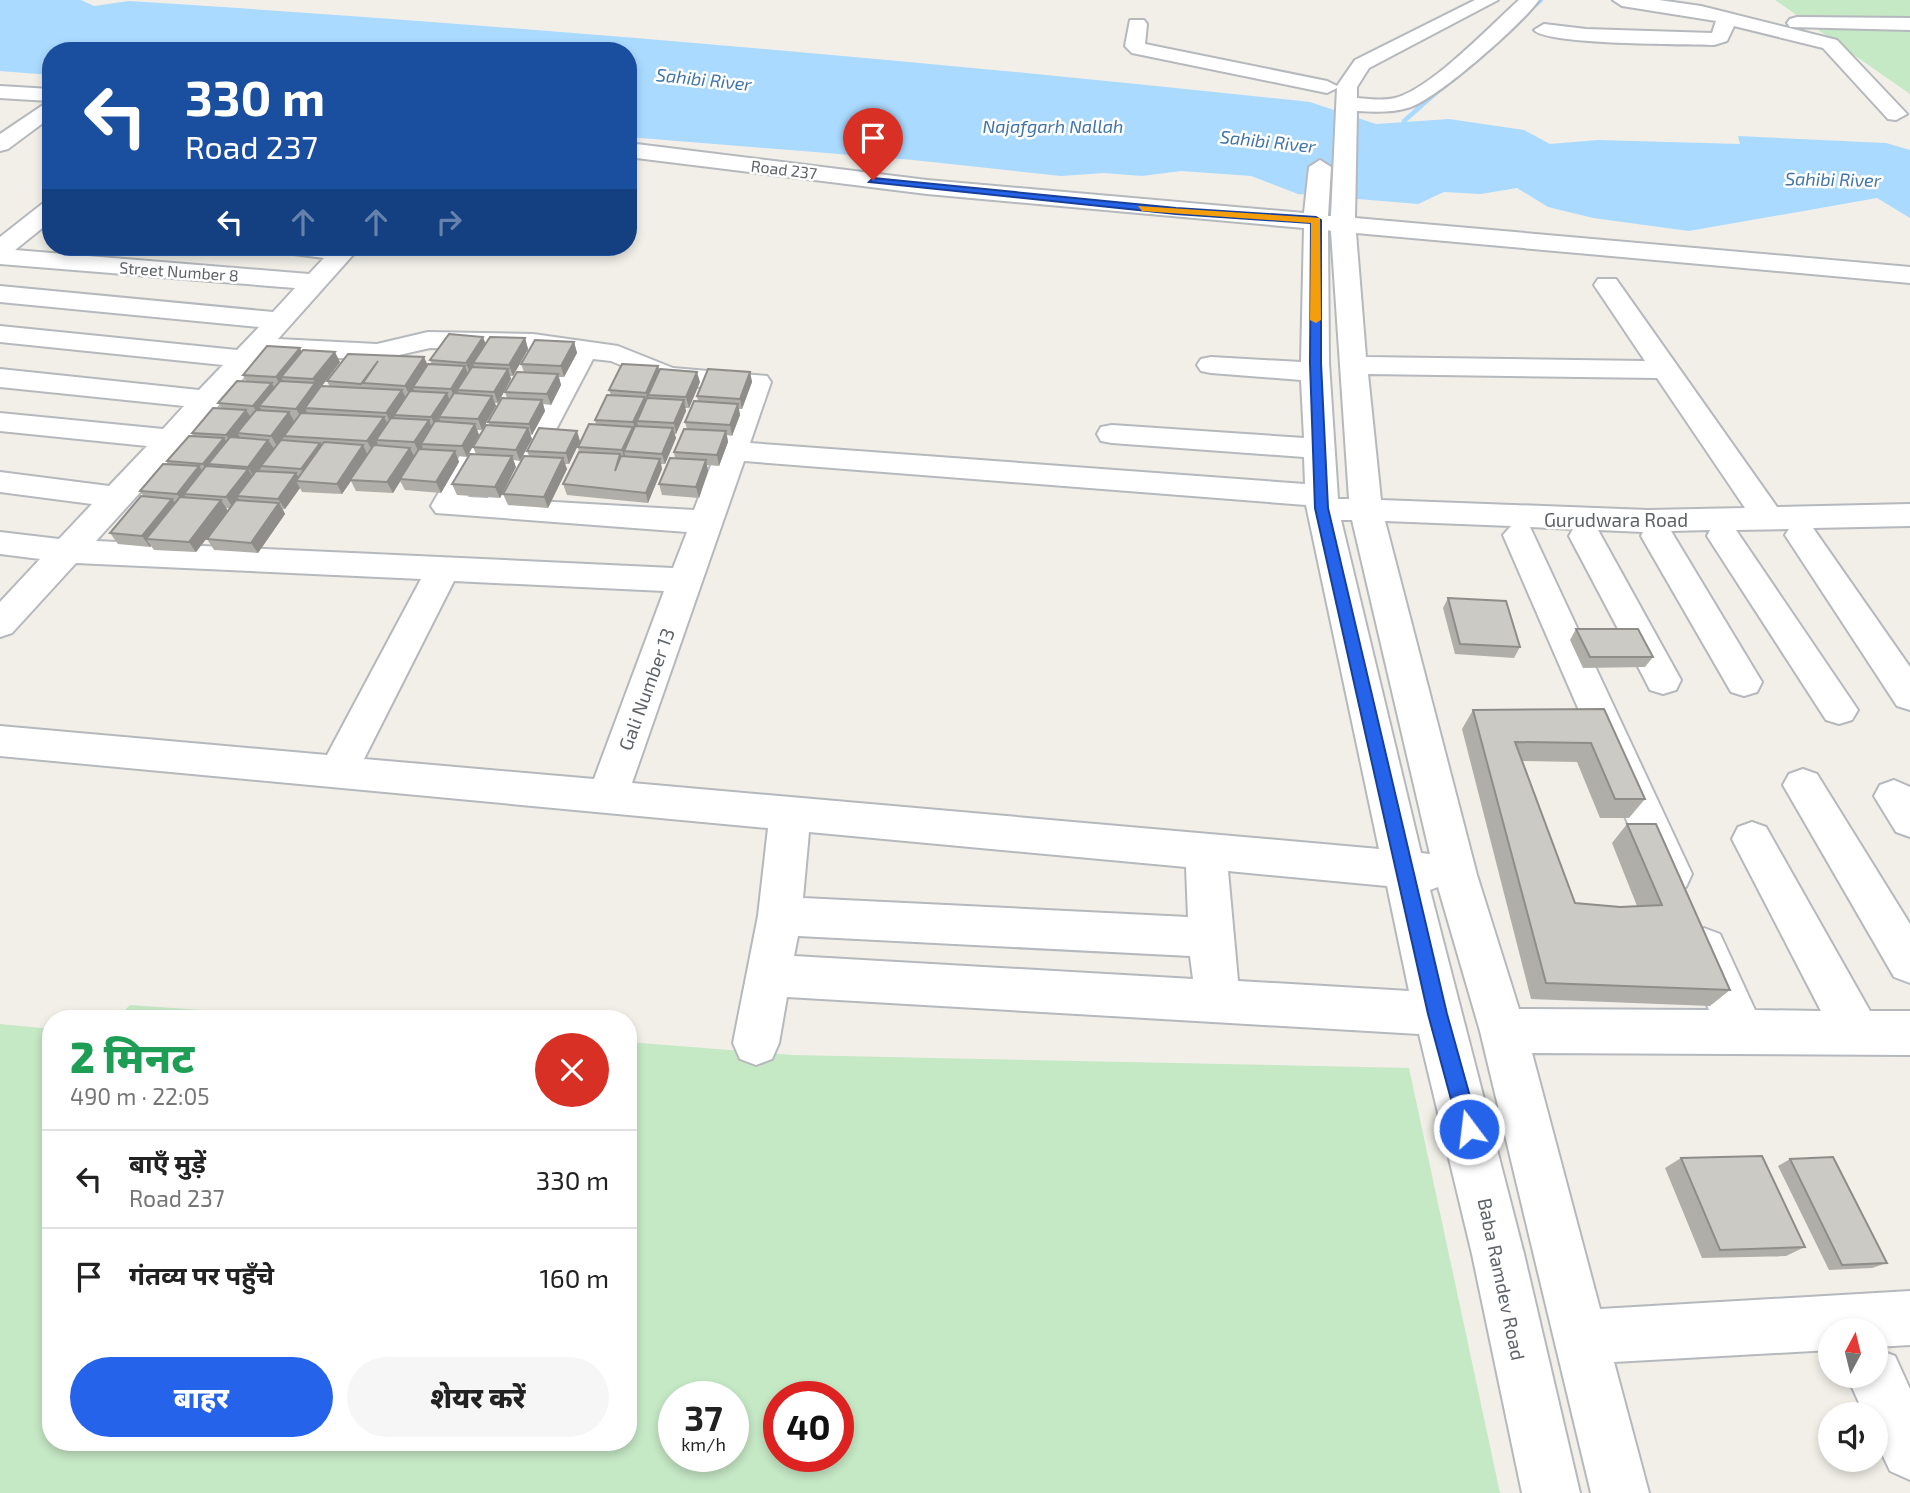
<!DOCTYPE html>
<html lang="hi">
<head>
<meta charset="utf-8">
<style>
	:root { --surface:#fff; --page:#f6f6f6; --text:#222; --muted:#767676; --line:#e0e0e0; --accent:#2563eb }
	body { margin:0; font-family:"Exo 2","Noto Sans Devanagari",sans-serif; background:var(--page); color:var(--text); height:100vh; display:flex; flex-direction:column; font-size:26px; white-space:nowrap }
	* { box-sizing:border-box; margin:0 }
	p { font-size:23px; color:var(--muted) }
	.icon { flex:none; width:38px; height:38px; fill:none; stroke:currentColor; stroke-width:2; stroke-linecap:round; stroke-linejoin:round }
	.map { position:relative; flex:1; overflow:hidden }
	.panel { position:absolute; left:42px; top:1010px; width:595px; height:441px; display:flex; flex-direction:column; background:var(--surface); border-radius:28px; box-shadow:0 4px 10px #0003 }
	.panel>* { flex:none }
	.banner { position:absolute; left:42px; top:42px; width:595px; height:214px; border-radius:28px; box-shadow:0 4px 10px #0003; background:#1a4fa0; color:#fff; overflow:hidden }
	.needle { width:46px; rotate:7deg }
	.buttons { position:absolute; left:1818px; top:1318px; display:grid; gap:14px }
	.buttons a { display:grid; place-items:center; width:70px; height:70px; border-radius:50%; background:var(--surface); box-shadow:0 4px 10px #0003; font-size:35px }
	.speed { position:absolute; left:658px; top:1381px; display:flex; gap:14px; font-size:35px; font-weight:700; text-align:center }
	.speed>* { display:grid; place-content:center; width:91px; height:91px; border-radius:50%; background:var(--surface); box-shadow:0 4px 10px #0003; line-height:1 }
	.speed small { font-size:18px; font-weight:400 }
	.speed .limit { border:10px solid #d22; background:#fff; color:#111 }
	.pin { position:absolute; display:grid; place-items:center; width:60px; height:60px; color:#fff; margin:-72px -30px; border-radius:50% 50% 50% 0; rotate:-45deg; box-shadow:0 0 7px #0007 }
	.pin .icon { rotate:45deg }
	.me { position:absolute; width:77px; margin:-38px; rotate:345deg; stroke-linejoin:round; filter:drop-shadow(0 0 5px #0008) }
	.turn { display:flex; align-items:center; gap:24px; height:147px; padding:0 28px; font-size:32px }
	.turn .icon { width:91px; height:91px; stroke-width:2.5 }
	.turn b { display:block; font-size:49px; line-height:60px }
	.lanes { display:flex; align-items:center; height:66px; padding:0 28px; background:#0003; justify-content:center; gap:35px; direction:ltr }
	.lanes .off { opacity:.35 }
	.round { display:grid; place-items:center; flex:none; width:74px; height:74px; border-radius:37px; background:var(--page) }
	.headline { display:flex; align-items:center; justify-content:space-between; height:119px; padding:0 28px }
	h1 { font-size:42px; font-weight:800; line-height:52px; color:#1e9e55 }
	.action { display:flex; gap:14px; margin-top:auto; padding:14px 28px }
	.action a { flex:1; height:80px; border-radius:42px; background:var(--accent); color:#fff; font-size:28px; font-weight:800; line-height:80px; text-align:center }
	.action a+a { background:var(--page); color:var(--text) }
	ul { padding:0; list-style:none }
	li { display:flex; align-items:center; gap:21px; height:98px; padding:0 28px; border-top:2px solid var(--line) }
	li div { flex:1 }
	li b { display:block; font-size:26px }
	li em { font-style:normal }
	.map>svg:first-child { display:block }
</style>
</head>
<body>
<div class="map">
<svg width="1910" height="1493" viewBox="0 0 1910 1493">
	<rect width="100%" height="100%" fill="#f1efe8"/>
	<!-- green -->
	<path fill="#c5e8c5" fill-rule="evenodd" d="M1775 0H1910V94Z
		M130 1005 313 1018H117Z
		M0 1024 51 1029V1442H628V1042L792 1055 1409 1068 1500 1493H0ZM674 1396H733V1456H674ZM779 1396H838V1456H779Z"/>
	<!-- water -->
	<path fill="#aadaff" d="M0 0H81L94 6 129 1C523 26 917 60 1310 102L1376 124 1449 119 1524 130 1550 144 1598 140 1740 144 1738 136 1886 143 1910 150V218L1877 198 1689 231 1593 218 1548 207 1517 188 1481 194 1444 192 1418 204 1298 194 1251 176 1181 171 1142 176 1104 173 1061 176 913 160 628 137V51H51V75L0 71Z"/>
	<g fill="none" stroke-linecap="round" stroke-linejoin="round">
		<!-- stream -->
		<path stroke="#aadaff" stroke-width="4.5" d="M1524 15 1541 0
			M1403 132 1404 121 1446 84"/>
		<!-- minor casing -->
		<g stroke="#b5b8bc" stroke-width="4">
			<path id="minor" d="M1475 0H1498L1369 68 1357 87V98C1369 99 1383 101 1395 98 1431 89 1490 26 1519 0H1539C1521 25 1439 97 1411 107 1393 113 1375 112 1357 111L1355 218 1910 267V283L1356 233 1366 357 1645 361 1594 285 1598 279H1616L1777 507 1910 504V526L1813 528 1910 667V710L1897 706 1785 535 1789 529 1736 530 1858 710 1852 720 1839 724 1826 720 1707 536 1710 530 1671 531 1762 682 1757 692 1744 696 1731 692 1641 536 1643 532 1598 530 1681 680 1676 690 1663 694 1650 690 1645 680 1569 536 1573 529 1530 527 1692 874 1686 887 1671 892 1656 887 1650 874 1503 535 1511 526 1385 521 1477 875 1519 1009 1709 1010 1682 948 1688 934 1704 928 1720 934 1755 1010 1821 1011 1732 839 1738 827 1752 822 1766 827 1870 1011H1910V1055L1532 1053 1600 1309 1910 1291V1345L1876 1347V1330H1830V1350L1614 1362 1649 1493H1591L1480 1031 1438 887 1430 890 1524 1254 1580 1493H1522L1472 1254 1419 1034 787 997 779 1043 772 1059 756 1065 740 1059 733 1043 758 916 768 828 0 756V726L327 755 421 579 76 563 12 633 0 637V602L40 559 0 554V532L59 539 92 504 0 492V472L109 486 147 446 0 431V413L163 429 184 406 0 387V369L199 390 223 365 0 342V326L237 350 259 327 0 302V286L273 312 295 288 0 264V237L42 204 51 202V221L15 250 309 274 324 258 278 252 275 247H360L278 339 377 344 428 332 533 334 618 346 673 368 767 376 771 382 750 443 1305 484 1304 457 1112 443 1101 441 1097 434 1101 427 1112 425 1304 438 1301 380 1211 373 1201 371 1197 365 1201 359 1211 357 1301 362 1304 228 927 194 628 157V143L927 180 1304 213 1309 167 1320 160 1331 167 1328 216H1331L1337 88 1327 93 1132 53 1125 46 1130 20H1144L1147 24 1145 44 1327 81 1337 86 1355 60ZM1328 230 1331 231 1349 499H1338L1329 363ZM430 348 533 350 567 355 488 498 468 497 496 445 492 438 481 436 470 438 466 445 431 506 436 513 687 532 673 568 96 541 269 350 281 355 377 360ZM593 359 611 361 669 385 740 389 694 510 519 500ZM1368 374 1657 378 1745 508 1648 510 1381 500ZM744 461 1306 505 1379 849 632 783ZM1341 520H1352L1430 854 1421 853ZM454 581 664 591 594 779 364 759ZM809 832 1186 867 1188 917 803 898ZM1228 871 1387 886 1409 991 1238 981ZM798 936 1190 956 1193 979 794 956Z
				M1613 0H1659L1701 6 1837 40 1907 114 1896 120 1888 119 1823 48 1734 26 1727 41 1714 45C1687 44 1546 45 1534 30L1544 24 1586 29 1712 33 1716 21 1622 6Z
				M1797 17 1910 18V30L1790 27 1787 23 1790 19Z
				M0 86 51 89V117L8 149 0 151V134L49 101 0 98Z
				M1803 769 1817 774 1910 924V983L1894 977 1783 785 1789 774Z
				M1894 780 1910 787V837L1896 832 1874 796 1880 785Z
				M1876 1349 1895 1356 1910 1389V1480L1890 1471 1876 1441V1414H1864L1847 1376H1876Z"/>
		</g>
		<!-- minor -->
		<use href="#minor" fill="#fff" fill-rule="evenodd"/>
	</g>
	<!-- wall -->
	<path fill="#afaea9" d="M525 338 528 349 513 376H510L511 379 498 403H495L496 406 482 430H477L479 435 467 457 457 456 459 462 441 493 405 490 400 481 393 493 356 491 351 481 342 494 302 492 300 488 285 509H283L285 514 258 553 214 550 207 539 230 508H226L228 511 196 552 154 550 151 546 150 547 118 544 110 533 144 497 140 491 168 464 167 461 194 436 192 433 221 408 218 403 246 381 243 375 302 351 340 362 319 390 330 387 327 381 424 357 427 365H432L430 360 486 343Z
		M574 342 577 353 564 377H559L561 385 551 405 543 404 545 411 532 435 530 434 532 439 520 461 513 460 516 467 500 498 457 495 452 484 476 454 473 447 490 425 488 422 507 398 505 392 524 372 521 364Z
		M659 371 700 382 689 408H685L686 411 676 434H674L676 438 665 464H661L662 469 648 503 567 495 563 484 579 452 578 447 596 425 595 420 611 395 609 390Z
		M750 372 752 382 742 409H739L740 415 732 436 727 435 728 442 719 466 707 465 708 471 699 498 662 495 659 484 675 458 674 452 687 429 685 422 698 402 697 396Z
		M580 441 569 464H565L567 469 548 508 508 505 503 494 529 456 527 451Z
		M1448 598 1520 647 1514 658 1455 654 1443 608Z
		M1576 629 1653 657 1645 667 1583 668 1570 640Z
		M1604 709 1645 799 1629 818H1600L1577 762 1522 761 1575 903 1620 907 1637 906 1612 843 1627 824 1730 990 1710 1006 1531 999 1462 729 1473 710Z
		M1681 1158 1805 1247 1786 1256 1702 1258 1665 1168Z
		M1790 1159 1887 1263 1872 1268 1829 1270 1778 1166Z"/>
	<!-- shaded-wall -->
	<path fill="#8f8d8a" d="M483 337 487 347 473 363 474 367 470 373 466 363Z
		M525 338 528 349 513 376 509 365Z
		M574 342 577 353 564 377 561 366Z
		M300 348 305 359 281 377 285 384 282 388 276 377Z
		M335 352 340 362 305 408 307 412 302 419 296 409 315 383 313 379Z
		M424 357 429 368 413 387 414 390 410 396 405 386Z
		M465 366 469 377 457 390 459 394 455 400 451 389Z
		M658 366 661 376 648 395 650 401 648 403 646 393Z
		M508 369 511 379 498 403 494 392Z
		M697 372 700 382 689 408 686 397Z
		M750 372 752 382 742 409 740 399Z
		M558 374 561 385 551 405 547 394Z
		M272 383 277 394 259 406 263 412 259 416 253 406Z
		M402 390 407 400 394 415 395 418 391 424 386 413Z
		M447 393 451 404 439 417 440 421 436 428 431 417Z
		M492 396 496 406 482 430 478 419Z
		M645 397 647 408 637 421 638 428 636 432 633 422Z
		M542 400 545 411 532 435 529 424Z
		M684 400 686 411 676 434 674 423Z
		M738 404 740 415 732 436 730 425Z
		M246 410 253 421 237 433 240 437 233 445 226 435Z
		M289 412 295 423 277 446 271 436Z
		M384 417 389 427 376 440 378 444 373 452 367 441Z
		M429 420 433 431 421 444 423 448 419 453 414 442Z
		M475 424 479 435 467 457 462 446Z
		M633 427 636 438 624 451 626 459 625 461 622 450Z
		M528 428 532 439 520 461 516 450Z
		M673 428 676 438 665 464 662 454Z
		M577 431 580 441 569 464 566 453Z
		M726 431 728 442 719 466 717 455Z
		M224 438 230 448 208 464 213 471 209 475 203 464Z
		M268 440 275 450 254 477 248 467Z
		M320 443 326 453 307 480 301 469Z
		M363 445 368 456 350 480 351 481 342 494 337 484Z
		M410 448 415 458 393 493 387 482Z
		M455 451 459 462 441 493 436 482Z
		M512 456 516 467 500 498 495 487Z
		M563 458 567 469 548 508 544 497Z
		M660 459 662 469 648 503 646 493Z
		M706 460 708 471 699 498 696 487Z
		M199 466 206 477 184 494 187 500 184 505 177 494Z
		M248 469 255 480 237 496 239 499 233 508 226 497Z
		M296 473 301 482 296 481 300 488 285 509 278 499Z
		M172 499 180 509 146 539 151 546 150 547 142 536Z
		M221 500 228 511 196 552 189 542Z
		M279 503 285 514 258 553 251 543Z"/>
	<!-- building -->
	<path fill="#cccac5" stroke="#8f8d8a" stroke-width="2" d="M449 334 483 337 466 363 430 360Z
		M490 337 525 338 509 365 473 363Z
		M535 340 574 342 561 366 521 364Z
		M267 346 300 348 276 377 243 375Z
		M303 350 335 352 313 379 281 377Z
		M348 354 424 357 405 386 363 383 378 361 361 384 327 381Z
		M428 364 465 366 451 389 413 387Z
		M622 364 658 366 646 393 609 390Z
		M472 367 508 369 494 392 457 390Z
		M660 369 697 372 686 397 648 395Z
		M708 369 750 372 740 399 697 396Z
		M517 372 558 374 547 394 505 392Z
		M237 381 272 383 253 406 218 403Z
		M280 381 315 383 296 409 259 406Z
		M321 386 402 390 386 413 305 408Z
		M410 391 447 393 431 417 394 415Z
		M454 393 492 396 478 419 439 417Z
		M607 395 645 397 633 422 595 420Z
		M502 398 542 400 529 424 488 422Z
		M647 398 684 400 674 423 637 421Z
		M694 401 738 404 730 425 685 422Z
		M213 408 246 410 226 435 192 433Z
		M256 410 289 412 271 436 237 433Z
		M301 413 384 417 367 441 284 436Z
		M391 418 429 420 414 442 376 440Z
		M435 421 475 424 462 446 421 444Z
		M589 424 633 427 622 450 578 447Z
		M486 425 528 428 516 450 473 447Z
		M635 426 673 428 662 454 624 451Z
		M539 428 577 431 566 453 527 451Z
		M684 429 726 431 717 455 674 452Z
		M189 436 224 438 203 464 167 461Z
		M230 437 268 440 248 467 208 464Z
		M281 440 320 443 301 469 261 466Z
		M324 442 363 445 337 484 296 481Z
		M374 445 410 448 387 482 350 480Z
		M419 449 455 451 436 482 400 479Z
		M579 452 620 454 615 471 621 456 660 459 646 493 563 484Z
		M470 454 512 456 495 487 452 484Z
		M524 456 563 458 544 497 503 494Z
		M670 458 706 460 696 487 659 484Z
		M163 464 199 466 177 494 140 491Z
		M206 466 248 469 226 497 184 494Z
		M256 471 296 473 278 499 237 496Z
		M141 496 172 499 142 536 110 533Z
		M180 497 221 500 189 542 146 539Z
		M236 500 279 503 251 543 207 539Z
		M1448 598 1506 601 1520 647 1460 644Z
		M1576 629H1638L1653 657H1590Z
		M1604 709 1645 799H1615L1591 743 1515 742 1575 903 1620 907 1662 905 1627 824H1656L1730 990 1546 983 1473 710Z
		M1762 1156 1805 1247 1720 1250 1681 1158Z
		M1833 1157 1887 1263 1842 1265 1790 1159Z"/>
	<!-- route -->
	<path fill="#2563eb" stroke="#184099" stroke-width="2" d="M873 178 1176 208 1316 217 1321 220V363L1328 508 1447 1014 1479 1129 1476 1136 1469 1139 1462 1136 1459 1129 1428 1014 1315 508 1310 363 1311 223 1176 214 869 182Z"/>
	<!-- slow -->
	<path fill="#f59e0b" d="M1138 206 1320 218 1321 320 1316 323 1310 320 1311 223 1142 211Z"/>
	<g text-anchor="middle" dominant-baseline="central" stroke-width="5" stroke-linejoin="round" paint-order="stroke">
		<!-- far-street labels -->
		<g font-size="16" fill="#5f6368" stroke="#fff">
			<text transform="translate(784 169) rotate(7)">Road 237</text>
			<text transform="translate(179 271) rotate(4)">Street Number 8</text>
		</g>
		<!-- far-water labels -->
		<g font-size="18" font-style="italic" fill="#4174aa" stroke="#fff">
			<text transform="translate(704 79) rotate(6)">Sahibi River</text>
			<text x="1053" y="126">Najafgarh Nallah</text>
			<text transform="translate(1268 141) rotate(6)">Sahibi River</text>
			<text transform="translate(1833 179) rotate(1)">Sahibi River</text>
		</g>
		<!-- street labels -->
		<g font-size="19" fill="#5f6368" stroke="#fff">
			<text x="1616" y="519">Gurudwara Road</text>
			<text transform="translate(646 689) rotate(-70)">Gali Number 13</text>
			<text transform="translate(1502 1279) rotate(78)">Baba Ramdev Road</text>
		</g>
	</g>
</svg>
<div class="buttons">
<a><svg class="needle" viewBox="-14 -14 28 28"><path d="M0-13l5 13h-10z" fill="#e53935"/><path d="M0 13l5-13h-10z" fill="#767676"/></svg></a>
<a><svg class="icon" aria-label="sound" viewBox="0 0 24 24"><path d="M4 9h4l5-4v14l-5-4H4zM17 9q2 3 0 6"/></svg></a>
</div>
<div class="speed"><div>37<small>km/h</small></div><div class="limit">40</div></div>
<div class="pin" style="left:873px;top:180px;background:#d93025"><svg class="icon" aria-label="arrive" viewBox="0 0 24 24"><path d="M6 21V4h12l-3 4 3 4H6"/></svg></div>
<svg class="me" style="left:1469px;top:1129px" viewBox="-20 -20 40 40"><circle r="17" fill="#2563eb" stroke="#fff" stroke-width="3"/><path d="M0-11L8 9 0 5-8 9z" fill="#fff"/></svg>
<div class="banner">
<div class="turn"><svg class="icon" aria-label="left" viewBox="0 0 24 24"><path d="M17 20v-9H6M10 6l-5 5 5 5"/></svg><div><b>330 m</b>Road 237</div></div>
<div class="lanes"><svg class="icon" aria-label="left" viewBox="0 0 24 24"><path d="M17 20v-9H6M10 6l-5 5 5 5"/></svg><svg class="icon off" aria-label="ahead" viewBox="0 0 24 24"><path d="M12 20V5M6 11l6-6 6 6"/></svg><svg class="icon off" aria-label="ahead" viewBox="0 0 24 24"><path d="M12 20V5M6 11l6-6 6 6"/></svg><svg class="icon off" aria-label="right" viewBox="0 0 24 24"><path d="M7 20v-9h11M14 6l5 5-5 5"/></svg></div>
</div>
<section class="panel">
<div class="headline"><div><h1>2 मिनट</h1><p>490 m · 22:05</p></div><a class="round" style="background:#d93025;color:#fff"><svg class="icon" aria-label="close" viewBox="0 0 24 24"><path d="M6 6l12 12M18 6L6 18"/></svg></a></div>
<ul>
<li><svg class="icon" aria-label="left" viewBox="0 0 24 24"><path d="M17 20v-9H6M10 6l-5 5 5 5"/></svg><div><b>बाएँ मुड़ें</b><p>Road 237</p></div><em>330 m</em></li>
<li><svg class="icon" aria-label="arrive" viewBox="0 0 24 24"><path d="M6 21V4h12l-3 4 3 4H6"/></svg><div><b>गंतव्य पर पहुँचे</b></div><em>160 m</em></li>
</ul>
<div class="action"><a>बाहर</a><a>शेयर करें</a></div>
</section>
</div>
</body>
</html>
